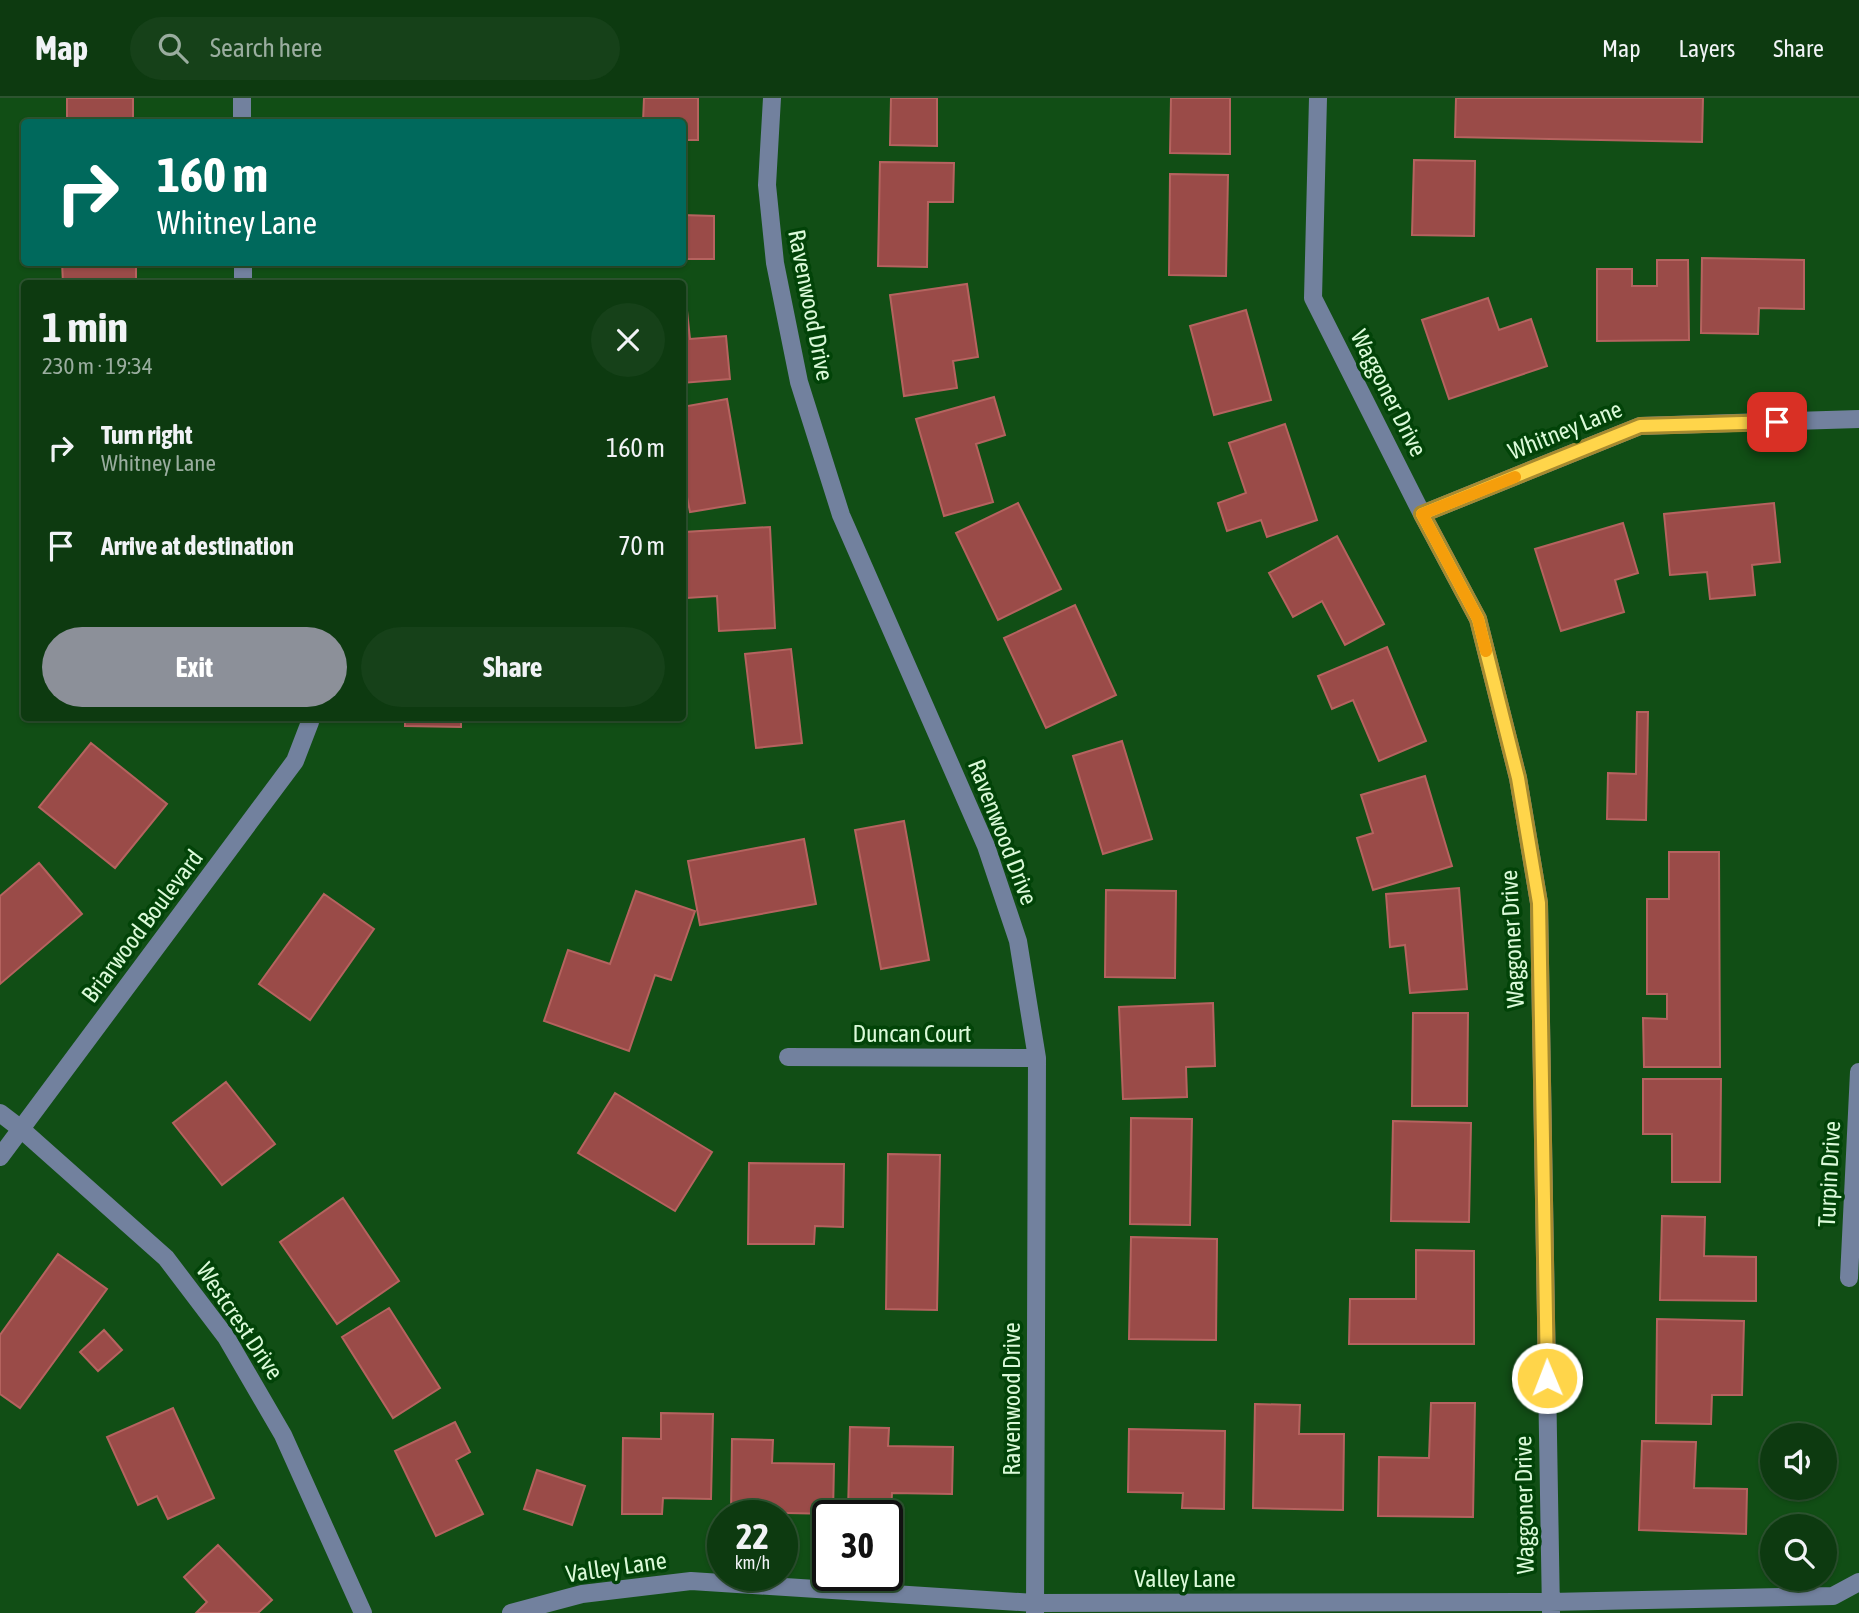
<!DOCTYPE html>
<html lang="en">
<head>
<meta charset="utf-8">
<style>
	:root { --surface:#0d3a10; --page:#164119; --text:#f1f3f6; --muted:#9aad9f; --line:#2d5430; --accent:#8c9099 }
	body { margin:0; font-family:"Asap Condensed",sans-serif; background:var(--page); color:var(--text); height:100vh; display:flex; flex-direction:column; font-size:26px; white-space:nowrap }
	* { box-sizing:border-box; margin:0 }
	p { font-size:23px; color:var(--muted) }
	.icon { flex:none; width:38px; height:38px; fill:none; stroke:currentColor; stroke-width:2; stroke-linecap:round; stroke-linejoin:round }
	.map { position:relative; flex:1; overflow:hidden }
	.drawer { position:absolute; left:21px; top:182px; width:665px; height:441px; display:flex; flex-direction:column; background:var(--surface); border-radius:7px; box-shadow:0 2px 5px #0004,0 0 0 2px var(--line) }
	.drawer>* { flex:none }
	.top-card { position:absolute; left:21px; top:21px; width:665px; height:147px; border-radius:7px; box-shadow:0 2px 5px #0004,0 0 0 2px var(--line); background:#00695c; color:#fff; overflow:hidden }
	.fabs { position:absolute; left:1760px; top:1325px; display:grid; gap:14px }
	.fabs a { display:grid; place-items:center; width:77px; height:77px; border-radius:50%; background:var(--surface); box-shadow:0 2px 5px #0004,0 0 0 2px var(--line); font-size:35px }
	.speed { position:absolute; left:707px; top:1402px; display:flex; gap:14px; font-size:35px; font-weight:700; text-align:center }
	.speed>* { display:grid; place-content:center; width:91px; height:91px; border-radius:50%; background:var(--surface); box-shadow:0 2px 5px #0004,0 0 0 2px var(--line); line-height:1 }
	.speed small { font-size:18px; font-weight:400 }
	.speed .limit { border:4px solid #111; border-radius:10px; background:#fff; color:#111 }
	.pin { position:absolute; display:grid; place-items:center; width:60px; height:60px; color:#fff; margin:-30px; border-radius:14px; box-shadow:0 4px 10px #0006 }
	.me { position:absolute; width:77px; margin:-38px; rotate:359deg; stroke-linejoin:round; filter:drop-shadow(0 0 5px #0008) }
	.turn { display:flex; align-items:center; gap:24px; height:147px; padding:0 21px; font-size:32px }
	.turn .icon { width:91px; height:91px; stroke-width:2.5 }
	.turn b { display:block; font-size:49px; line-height:60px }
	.round { display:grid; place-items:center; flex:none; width:74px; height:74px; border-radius:37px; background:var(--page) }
	.head { display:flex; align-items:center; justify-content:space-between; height:119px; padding:0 21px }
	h1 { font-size:42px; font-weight:700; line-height:52px }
	.button { display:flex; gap:14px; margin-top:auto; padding:14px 21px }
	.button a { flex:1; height:80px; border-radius:42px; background:var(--accent); color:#fff; font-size:28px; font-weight:700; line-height:80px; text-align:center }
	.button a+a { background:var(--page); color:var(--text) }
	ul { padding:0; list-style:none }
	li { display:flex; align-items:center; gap:21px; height:98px; padding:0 21px }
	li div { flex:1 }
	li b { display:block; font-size:26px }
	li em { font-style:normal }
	header { display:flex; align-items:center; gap:42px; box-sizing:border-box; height:98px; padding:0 35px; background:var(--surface); border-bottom:2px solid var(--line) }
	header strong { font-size:33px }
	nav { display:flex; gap:38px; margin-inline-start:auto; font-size:24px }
	.search { width:490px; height:63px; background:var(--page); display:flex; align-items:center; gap:18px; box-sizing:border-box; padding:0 24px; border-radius:38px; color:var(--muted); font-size:26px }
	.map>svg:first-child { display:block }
</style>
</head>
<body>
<header>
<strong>Map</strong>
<div class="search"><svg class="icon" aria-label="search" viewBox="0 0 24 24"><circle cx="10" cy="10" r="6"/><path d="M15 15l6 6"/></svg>Search here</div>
<nav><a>Map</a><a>Layers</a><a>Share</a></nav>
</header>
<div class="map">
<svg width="1859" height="1515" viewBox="0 0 1859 1515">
	<rect width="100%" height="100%" fill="#114e15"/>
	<!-- building -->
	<path fill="#9a4b48" stroke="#b5635f" stroke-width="2" d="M67 0H133V24H67Z
		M644 0H698V42H682V24H643Z
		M891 0H937V48L890 47Z
		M1171 0H1230V56L1170 55Z
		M1456 0H1703L1702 44 1455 39Z
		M1414 62 1475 63 1474 138 1412 137Z
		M880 64 954 65 953 104H928L927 169 878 168Z
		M1170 76 1228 77 1226 178 1169 177Z
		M682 117 714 118V161H682Z
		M1702 160 1804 162V211L1759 210 1758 236 1701 235Z
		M1657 162H1688L1689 242 1597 243V171H1632V188H1657Z
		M62 164H136V186H63Z
		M684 184 690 241 726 238 730 281 682 285V186H664Z
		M967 186 978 259 953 263 957 290 904 298 890 197Z
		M1488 200 1499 232 1531 221 1547 268 1449 301 1422 222Z
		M1246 212 1271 302 1214 317 1190 228Z
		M994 299 1005 337 976 346 993 404 944 418 916 321Z
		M727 301 745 405 690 414 682 374V309Z
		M1285 326 1317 422 1267 439 1261 422 1227 433 1218 405 1246 395 1229 345Z
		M1018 405 1061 491 998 522 956 435Z
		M1774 405 1780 464 1752 467 1755 497 1710 501 1707 474 1670 477 1664 416Z
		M1623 425 1638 475 1615 482 1624 514 1561 533 1535 451Z
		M770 429 775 530 719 533 717 498 687 500 684 434Z
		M1337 438 1384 526 1345 547 1322 503 1293 519 1269 475Z
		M1075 507 1116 597 1046 630 1004 540Z
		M1387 549 1426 643 1379 663 1353 602 1332 611 1318 578Z
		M791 551 802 645 756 650 745 556Z
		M1637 614H1648L1646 722 1607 721 1608 675 1636 676Z
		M405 620H461V629L405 628Z
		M1122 643 1152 741 1103 756 1073 658Z
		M91 645 167 706 115 770 39 709Z
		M1425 678 1452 768 1373 792 1357 740 1373 735 1361 697Z
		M904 723 929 862 881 871 855 732Z
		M804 741 816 806 700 827 688 763Z
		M1669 754H1719L1720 969H1644L1643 920 1667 921V896H1647V801H1669Z
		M39 765 82 816 0 886V798Z
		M1459 790 1467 891 1410 895 1405 847 1390 849 1386 796Z
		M1106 792 1176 793 1175 880 1105 879Z
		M636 793 695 813 671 882 655 877 629 953 544 923 568 852 610 866Z
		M324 796 374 831 310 922 259 886Z
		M1213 905 1215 968 1186 969 1187 999 1123 1001 1119 909Z
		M1413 915H1468L1467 1008H1412Z
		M1643 981H1721L1720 1084H1672V1036H1643Z
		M226 984 275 1046 222 1087 173 1025Z
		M615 995 712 1054 675 1113 578 1055Z
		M1131 1020 1192 1021 1190 1127 1130 1126Z
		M1393 1023 1471 1025 1469 1124 1391 1123Z
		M888 1056 940 1057 937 1212 886 1211Z
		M749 1065 844 1066 843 1129 815 1128 814 1146H748Z
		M343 1100 399 1183 337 1226 280 1144Z
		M1662 1118 1705 1119 1704 1158 1756 1159V1203L1660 1202Z
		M1131 1139 1217 1141 1216 1242 1129 1241Z
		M1416 1152 1474 1153V1246H1349L1350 1201H1416Z
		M58 1156 107 1191 20 1310 0 1296V1237Z
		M389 1210 440 1290 393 1320 342 1239Z
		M1657 1221 1744 1223 1742 1297H1712L1711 1326 1656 1325Z
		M104 1232 122 1252 98 1273 80 1254Z
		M1431 1305H1475L1473 1419 1378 1418 1379 1359 1429 1360Z
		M1255 1306 1300 1307 1299 1336H1344L1343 1412 1253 1410Z
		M173 1310 214 1400 168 1421 157 1398 138 1407 107 1339Z
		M661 1315 713 1316 711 1401 663 1400 662 1416H622L623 1340 661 1341Z
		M455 1324 470 1354 456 1362 483 1416 436 1438 395 1353Z
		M850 1329 889 1330 888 1348 953 1349 952 1396 892 1395 891 1415 848 1414Z
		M1129 1331 1225 1333 1224 1411 1182 1410 1183 1395 1128 1394Z
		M732 1341 773 1342 772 1365 834 1366 833 1416 731 1414Z
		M1642 1343 1696 1344 1694 1390 1747 1391 1746 1436 1639 1432Z
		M537 1372 585 1388 572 1427 524 1411Z
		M218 1447 272 1502 258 1515H196L207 1504 184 1479Z"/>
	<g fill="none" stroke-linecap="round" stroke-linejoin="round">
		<!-- minor -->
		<path stroke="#72819e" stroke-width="18" d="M242 0V24
			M772 0 767 87 775 165 799 284 841 417 986 748 1018 843 1037 960 1035 1515
			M1318 0 1313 200 1422 416 1478 521 1518 680 1539 805 1551 1515
			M243 164V186
			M1422 416 1640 328 1859 321
			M788 959 1037 960
			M0 1015 21 1031 166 1160 226 1239 283 1337 363 1515
			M0 1059 295 663 310 624V620
			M1849 1180 1859 974
			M511 1515 582 1496 691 1483 1035 1505 1550 1504 1833 1498 1859 1484"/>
	</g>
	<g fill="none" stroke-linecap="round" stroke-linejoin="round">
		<!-- route casing -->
		<g stroke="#a68a30" stroke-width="18">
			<path id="route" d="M1547 1280 1539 805 1518 680 1478 521 1422 416 1640 328 1777 324"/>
		</g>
		<!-- route -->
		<use href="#route" stroke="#ffd54a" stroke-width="12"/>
		<!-- slow -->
		<path stroke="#f59e0b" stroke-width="12" d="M1486 553 1478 521 1422 416 1515 379"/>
	</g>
	<g text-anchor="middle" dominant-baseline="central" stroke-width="7" stroke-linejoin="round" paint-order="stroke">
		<!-- street labels -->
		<g font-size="24" fill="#dbfad9" stroke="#024308">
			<text transform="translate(811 207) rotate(79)">Ravenwood Drive</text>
			<text transform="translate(1389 295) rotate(63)">Waggoner Drive</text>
			<text transform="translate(1565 332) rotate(-22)">Whitney Lane</text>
			<text transform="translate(1003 734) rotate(69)">Ravenwood Drive</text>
			<text transform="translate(142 828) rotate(-53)">Briarwood Boulevard</text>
			<text transform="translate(1512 841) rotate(-93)">Waggoner Drive</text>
			<text x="912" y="935">Duncan Court</text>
			<text transform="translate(1829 1076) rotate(-87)">Turpin Drive</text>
			<text transform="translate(240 1223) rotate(56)">Westcrest Drive</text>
			<text transform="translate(1011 1301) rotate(-90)">Ravenwood Drive</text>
			<text transform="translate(1524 1407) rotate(-91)">Waggoner Drive</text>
			<text transform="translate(616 1469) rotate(-8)">Valley Lane</text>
			<text x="1185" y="1480">Valley Lane</text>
		</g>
	</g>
</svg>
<div class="fabs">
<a><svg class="icon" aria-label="sound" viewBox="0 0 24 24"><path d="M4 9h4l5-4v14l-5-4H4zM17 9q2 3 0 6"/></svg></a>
<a><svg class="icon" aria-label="search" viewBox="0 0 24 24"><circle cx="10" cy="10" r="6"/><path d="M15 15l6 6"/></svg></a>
</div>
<div class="speed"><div>22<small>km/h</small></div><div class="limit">30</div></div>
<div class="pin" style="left:1777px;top:324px;background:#d93025"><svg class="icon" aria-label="arrive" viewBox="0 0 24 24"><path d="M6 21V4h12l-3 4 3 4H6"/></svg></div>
<svg class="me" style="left:1547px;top:1280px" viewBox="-20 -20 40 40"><circle r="17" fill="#ffd54a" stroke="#fff" stroke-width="3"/><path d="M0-11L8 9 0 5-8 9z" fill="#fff"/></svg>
<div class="top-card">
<div class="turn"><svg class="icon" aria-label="right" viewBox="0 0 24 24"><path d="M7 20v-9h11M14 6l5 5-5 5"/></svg><div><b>160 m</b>Whitney Lane</div></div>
</div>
<section class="drawer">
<div class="head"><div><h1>1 min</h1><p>230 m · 19:34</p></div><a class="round"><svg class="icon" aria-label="close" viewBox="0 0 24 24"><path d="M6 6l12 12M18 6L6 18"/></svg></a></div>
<ul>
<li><svg class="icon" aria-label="right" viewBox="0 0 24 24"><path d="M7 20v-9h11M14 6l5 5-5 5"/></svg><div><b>Turn right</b><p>Whitney Lane</p></div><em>160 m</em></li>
<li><svg class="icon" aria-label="arrive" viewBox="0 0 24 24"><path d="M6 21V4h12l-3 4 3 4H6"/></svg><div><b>Arrive at destination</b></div><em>70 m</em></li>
</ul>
<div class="button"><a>Exit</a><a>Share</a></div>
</section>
</div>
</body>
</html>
